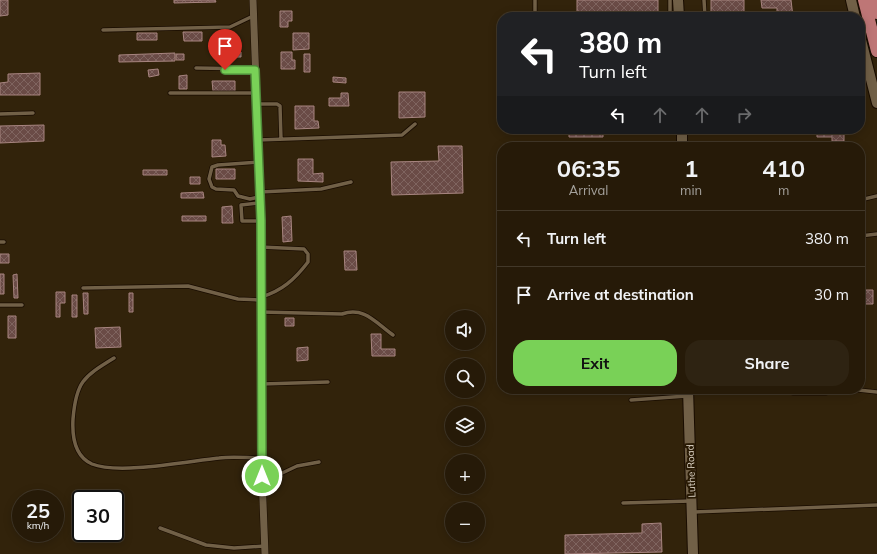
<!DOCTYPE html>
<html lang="en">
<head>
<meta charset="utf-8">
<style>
	:root { --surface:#261a08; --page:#2e2312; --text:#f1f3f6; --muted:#a4a19c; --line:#423829; --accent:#79d157 }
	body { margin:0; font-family:Mulish,sans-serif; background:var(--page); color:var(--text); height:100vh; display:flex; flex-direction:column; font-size:15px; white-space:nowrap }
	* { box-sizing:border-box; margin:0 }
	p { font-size:13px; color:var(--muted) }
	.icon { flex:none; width:22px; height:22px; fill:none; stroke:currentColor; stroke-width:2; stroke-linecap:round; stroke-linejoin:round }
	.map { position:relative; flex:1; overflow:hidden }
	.sheet { position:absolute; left:497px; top:142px; width:368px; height:252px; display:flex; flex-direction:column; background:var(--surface); border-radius:16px; box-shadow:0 2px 10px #0003,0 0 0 1px var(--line) }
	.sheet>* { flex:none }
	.top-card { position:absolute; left:497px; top:12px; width:368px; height:122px; border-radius:16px; box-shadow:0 2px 10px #0003,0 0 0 1px var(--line); background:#202124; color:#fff; overflow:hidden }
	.controls { position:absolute; left:445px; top:310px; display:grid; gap:8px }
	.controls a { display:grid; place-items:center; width:40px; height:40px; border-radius:50%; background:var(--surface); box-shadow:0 2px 10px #0003,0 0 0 1px var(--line); font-size:20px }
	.speed { position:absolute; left:12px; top:490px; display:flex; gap:8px; font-size:20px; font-weight:700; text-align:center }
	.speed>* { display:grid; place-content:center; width:52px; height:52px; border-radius:50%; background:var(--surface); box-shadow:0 2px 10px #0003,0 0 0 1px var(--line); line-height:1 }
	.speed small { font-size:10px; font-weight:400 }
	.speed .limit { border:2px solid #111; border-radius:6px; background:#fff; color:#111 }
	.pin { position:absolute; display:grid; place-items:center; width:34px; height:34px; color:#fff; margin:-41px -17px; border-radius:50% 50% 50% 0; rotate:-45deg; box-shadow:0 0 4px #0007 }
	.pin .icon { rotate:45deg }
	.me { position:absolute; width:44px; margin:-22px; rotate:0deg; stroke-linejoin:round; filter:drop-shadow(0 0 3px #0008) }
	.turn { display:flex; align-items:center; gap:14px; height:84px; padding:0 16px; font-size:18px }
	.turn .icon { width:52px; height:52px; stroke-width:2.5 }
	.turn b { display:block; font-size:28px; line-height:34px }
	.lanes { display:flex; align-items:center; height:38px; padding:0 16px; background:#0003; justify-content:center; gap:20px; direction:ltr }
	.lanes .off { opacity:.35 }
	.eta { display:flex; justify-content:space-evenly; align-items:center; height:68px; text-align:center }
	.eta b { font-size:24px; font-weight:700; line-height:28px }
	.button { display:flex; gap:8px; margin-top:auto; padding:8px 16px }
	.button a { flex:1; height:46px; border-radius:16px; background:var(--accent); color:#111; font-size:16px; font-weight:700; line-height:46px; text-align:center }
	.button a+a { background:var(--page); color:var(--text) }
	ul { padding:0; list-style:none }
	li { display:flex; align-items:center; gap:12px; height:56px; padding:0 16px; border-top:1px solid var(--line) }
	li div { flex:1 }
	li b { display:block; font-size:15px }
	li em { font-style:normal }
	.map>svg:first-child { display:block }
</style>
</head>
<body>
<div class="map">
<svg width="877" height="554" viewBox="0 0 877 554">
	<defs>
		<pattern id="building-cross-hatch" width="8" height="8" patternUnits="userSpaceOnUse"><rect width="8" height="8" fill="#6a4b46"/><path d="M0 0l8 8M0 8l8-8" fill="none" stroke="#7f645f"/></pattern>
	</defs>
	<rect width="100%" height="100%" fill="#32230b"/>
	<!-- building -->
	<path fill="url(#building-cross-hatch)" stroke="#a88580" d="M0 0H8V15L0 16Z
		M174 0H215L216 2 174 3Z
		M577 0H658V17H559V15H577Z
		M711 0H744V15L752 14V17H711Z
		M761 0H791L793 17H777V8H762Z
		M280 11H292V21H288V27H280Z
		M183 32H202V41H184Z
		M137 33H157V40H137Z
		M293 33H309V49L293 50Z
		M241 52V57H216V53Z
		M281 52H292V60H295V69H281Z
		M175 53V61L119 62V55Z
		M176 54H184V60H176Z
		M304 54H310V72H304Z
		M158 69 159 75 149 77 148 70Z
		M40 73V95H0V83L8 82V74Z
		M187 75V89H179V76Z
		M333 77 346 78V83L333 82Z
		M212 81H235V91H213Z
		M399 92H425V117L399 118Z
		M341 93H348L349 106H329V98H341Z
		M295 106H314V121H318L319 128 295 129Z
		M44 125V141L0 143V126Z
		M569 129H603V137H569Z
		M817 129H844V141H832V137H817Z
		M212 140H221V145H225L226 156 212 157Z
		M644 142H653L656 147H645Z
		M438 146H462L463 193 392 195 391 162 439 161Z
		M298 159H313V174L323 173V182L298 181Z
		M216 169H235V179H216Z
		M143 170H167V175H143Z
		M190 177H200V184H190Z
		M203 192 204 198H181V193Z
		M232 206 233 223H222V207Z
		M182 216H206V221H182Z
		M291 216 292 241 283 242 282 217Z
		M860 243H864L865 263H860Z
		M344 251H356L357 270H345Z
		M0 254H9V263H0Z
		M0 274H4V294H0Z
		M17 274 18 298H14L13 275Z
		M860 290H873V304H860Z
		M56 292H65V303H60V317H56Z
		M83 293H88V314H84Z
		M129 293H133V312H129Z
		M72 295H77V317H72Z
		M8 316H16V338H8Z
		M285 318H294V326H285Z
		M120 327 121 347 96 348 95 328Z
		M371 334H381V349H395V356H372Z
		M308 347V360L297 361V348Z
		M661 523 662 552 565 554V535L642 533V524Z"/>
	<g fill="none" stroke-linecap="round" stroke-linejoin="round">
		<!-- lane casing -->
		<g stroke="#190c00" stroke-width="5">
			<path id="lane" d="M535 0V17
				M670 0V17
				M704 0 705 17
				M103 30 230 27 253 16
				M196 68 255 69
				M860 79 868 75
				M170 93H256
				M257 104H277L280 106 281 139
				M0 114 33 113
				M623 129 635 132 681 130
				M258 140 402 135 415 124
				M258 162 218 165 212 167 209 179 212 187 216 189 234 190 238 196 250 199 259 197
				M260 192 321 189 351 182
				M860 200 877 196
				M259 203 241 205 242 221H261
				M860 236 877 234
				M0 242H4
				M261 247 304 249 308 254V262C295 279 282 291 261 297
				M83 288 188 286 238 299 261 300
				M0 305H22
				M261 312 342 314C364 306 376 323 393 335
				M114 358C83 377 76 382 73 419 72 436 74 456 92 464 119 475 189 461 219 458 233 456 248 458 262 458
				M262 384 328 382
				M793 389V393H826V389
				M849 389 877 392
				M631 400 687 396
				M262 476 278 475 297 466 319 462
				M623 503 691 501
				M694 512 877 505
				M160 528 206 545 234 548 265 546"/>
		</g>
		<!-- street casing -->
		<g stroke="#190c00" stroke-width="8">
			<path id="street" d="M253 0 261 221 262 476 265 554"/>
		</g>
		<!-- secondary casing -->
		<g stroke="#190c00" stroke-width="12">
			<path id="secondary" d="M678 0 679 17
				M851 0 855 17
				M860 36 877 103
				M682 129V147
				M688 389 693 554"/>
		</g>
		<!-- highway casing -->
		<g stroke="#190c00" stroke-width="14">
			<path id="highway" d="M864 0 877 51
				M874 0 877 13"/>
		</g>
		<!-- lane -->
		<use href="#lane" stroke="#716047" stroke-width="3.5"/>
		<!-- street -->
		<use href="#street" stroke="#716047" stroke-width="7"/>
		<!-- secondary -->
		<use href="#secondary" stroke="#716047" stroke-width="10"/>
		<!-- highway -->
		<use href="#highway" stroke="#be7676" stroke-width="12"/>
	</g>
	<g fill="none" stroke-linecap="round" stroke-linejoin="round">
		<!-- route casing -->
		<g stroke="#4f8839" stroke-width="10">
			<path id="route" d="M225 70H255L261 221 262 476"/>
		</g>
		<!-- route -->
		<use href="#route" stroke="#79d157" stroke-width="7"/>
	</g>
	<g text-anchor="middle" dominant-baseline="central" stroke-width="4" stroke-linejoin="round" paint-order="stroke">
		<!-- street labels -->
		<g font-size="10" fill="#dad0c2" stroke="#281903">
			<text transform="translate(691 471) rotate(-92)">Luthe Road</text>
		</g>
	</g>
</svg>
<div class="controls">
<a><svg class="icon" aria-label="sound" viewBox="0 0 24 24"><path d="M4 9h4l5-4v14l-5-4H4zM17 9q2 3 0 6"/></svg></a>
<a><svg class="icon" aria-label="search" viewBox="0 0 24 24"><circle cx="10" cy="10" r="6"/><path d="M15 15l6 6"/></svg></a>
<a><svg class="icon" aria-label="layers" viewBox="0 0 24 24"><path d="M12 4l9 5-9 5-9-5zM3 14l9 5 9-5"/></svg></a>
<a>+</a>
<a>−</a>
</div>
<div class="speed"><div>25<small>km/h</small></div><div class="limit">30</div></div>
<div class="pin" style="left:225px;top:70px;background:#d93025"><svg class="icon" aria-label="arrive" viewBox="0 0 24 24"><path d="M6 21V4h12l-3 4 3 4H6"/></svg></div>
<svg class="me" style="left:262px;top:476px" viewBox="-20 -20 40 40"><circle r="17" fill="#79d157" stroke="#fff" stroke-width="3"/><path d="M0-11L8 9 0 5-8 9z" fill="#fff"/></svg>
<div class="top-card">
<div class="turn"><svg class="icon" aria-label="left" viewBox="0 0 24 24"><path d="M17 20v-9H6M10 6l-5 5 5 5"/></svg><div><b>380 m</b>Turn left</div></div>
<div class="lanes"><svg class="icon" aria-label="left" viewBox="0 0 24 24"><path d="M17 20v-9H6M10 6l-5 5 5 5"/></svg><svg class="icon off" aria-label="ahead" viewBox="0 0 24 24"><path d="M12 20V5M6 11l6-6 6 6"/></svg><svg class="icon off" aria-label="ahead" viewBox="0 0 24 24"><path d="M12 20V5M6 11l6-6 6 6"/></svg><svg class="icon off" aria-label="right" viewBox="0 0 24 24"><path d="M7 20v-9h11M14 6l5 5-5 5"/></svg></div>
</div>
<section class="sheet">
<div class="eta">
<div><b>06:35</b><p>Arrival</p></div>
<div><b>1</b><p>min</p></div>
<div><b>410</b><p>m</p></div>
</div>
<ul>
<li><svg class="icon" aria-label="left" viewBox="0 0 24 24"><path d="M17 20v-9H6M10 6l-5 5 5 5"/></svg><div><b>Turn left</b></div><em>380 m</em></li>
<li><svg class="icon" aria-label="arrive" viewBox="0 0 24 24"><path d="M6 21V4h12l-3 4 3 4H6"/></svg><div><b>Arrive at destination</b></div><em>30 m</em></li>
</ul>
<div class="button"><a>Exit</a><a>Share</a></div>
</section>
</div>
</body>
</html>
